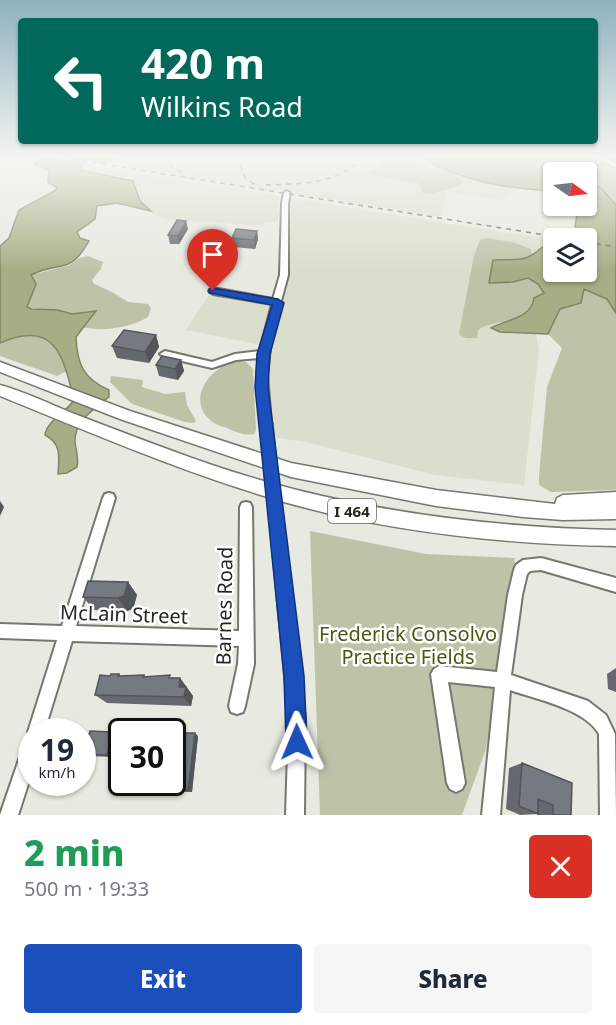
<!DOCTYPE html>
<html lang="en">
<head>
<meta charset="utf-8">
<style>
	:root { --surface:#fff; --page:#f6f6f7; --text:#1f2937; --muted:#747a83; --accent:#1a4fbc }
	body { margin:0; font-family:"Noto Sans",sans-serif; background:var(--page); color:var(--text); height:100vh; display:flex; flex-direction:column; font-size:22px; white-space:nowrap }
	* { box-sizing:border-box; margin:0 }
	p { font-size:20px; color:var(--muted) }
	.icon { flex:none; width:33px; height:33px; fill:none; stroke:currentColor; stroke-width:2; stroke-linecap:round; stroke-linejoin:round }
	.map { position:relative; height:815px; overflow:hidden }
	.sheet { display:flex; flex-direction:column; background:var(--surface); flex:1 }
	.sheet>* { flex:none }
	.top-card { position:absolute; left:18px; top:18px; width:580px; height:126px; border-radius:6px; box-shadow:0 2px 4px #0004; background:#00695c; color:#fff; overflow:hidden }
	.needle { width:39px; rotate:104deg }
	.buttons { position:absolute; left:543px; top:162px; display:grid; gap:12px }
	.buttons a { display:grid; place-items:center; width:54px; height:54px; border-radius:6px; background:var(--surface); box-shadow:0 2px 4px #0004; font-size:30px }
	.speed { position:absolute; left:18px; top:718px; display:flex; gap:12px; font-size:30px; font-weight:700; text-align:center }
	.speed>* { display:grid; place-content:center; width:78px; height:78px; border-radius:50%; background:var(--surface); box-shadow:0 2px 4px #0004; line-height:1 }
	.speed small { font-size:15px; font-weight:400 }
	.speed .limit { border:3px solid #111; border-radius:9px; background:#fff; color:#111 }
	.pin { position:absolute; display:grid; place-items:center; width:51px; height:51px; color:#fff; margin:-62px -26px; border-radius:50% 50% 50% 0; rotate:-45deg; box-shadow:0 0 6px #0007 }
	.pin .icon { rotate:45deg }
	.me { position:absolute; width:66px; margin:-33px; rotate:359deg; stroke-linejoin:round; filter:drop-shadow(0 0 4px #0008) }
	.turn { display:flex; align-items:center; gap:21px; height:126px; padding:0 24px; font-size:27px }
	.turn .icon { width:78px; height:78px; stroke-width:2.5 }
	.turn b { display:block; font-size:42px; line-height:51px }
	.round { display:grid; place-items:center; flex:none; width:63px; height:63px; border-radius:6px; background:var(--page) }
	.headline { display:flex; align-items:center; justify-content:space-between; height:102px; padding:0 24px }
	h1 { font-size:36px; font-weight:800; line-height:45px; color:#1e9e55 }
	.action { display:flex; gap:12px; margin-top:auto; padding:12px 24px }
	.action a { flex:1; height:69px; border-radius:6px; background:var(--accent); color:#fff; font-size:24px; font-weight:800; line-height:69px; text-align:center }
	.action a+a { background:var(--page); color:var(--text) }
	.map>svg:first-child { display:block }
</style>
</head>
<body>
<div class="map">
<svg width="616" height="815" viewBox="0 0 616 815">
	<rect width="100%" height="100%" fill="#e8e9e0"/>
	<!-- built -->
	<path fill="#dbdecd" d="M118 156H434L520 187 501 200 447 192 440 217 106 163Z
		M82 164 279 196 278 222H264V226L164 219 154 215 140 201 133 181 79 170 78 166Z
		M289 198 553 240 554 272 535 329 539 350 524 485 435 475 306 442 272 437 266 378 272 336 288 283Z
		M211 292 275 303 261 345 186 330Z"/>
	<!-- green -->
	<path fill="#bec3a8" d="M385 156H402C413 171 450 163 463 183 459 186 431 195 427 194 421 193 421 187 418 183L365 174 381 164Z
		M606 158 616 159V209L587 181 586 172H577V168Z
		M487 238 512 242 531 249 532 256 514 260H493L492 272 513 282 528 278 538 284 544 293C538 300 532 309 524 315 510 324 492 320 478 330L477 338H466L459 335 460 328 474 256 480 240Z
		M88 256 103 262 101 269 92 280 94 284 112 292 128 302 148 304 151 308 148 317C130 328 102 332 82 327L88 311 81 315 72 314 27 307 36 284 31 275 70 265 79 258Z
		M583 289 607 299 616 313V490L551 492 539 485V476L547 387 562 348 548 334 560 309 580 303Z
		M28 334 45 337 55 345 67 371 57 376 0 356V343Z
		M238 360 246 362 253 369 256 430 254 434C244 436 236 432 227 428 221 426 214 424 210 420 185 397 213 365 238 360Z
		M111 376 143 380 142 387 165 394 185 392 187 405 196 421 194 423 185 422 132 404 110 382Z
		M310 531 426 554 515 558 486 749 462 815H320Z"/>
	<!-- water -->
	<path fill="#a7ae85" stroke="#808567" stroke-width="1.5" d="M67 156 118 157 106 163 86 160 79 170 133 181 140 201 151 211 117 203 97 206 95 219 77 232 80 238 89 241C69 276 62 260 31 275L36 284 27 307 32 309 58 310 72 314 96 311 76 337C77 363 83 379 109 390V397C94 409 74 421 75 442 76 451 79 458 77 467L67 473 58 474C59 457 62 444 45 435 47 420 66 413 74 400 63 355 55 319 0 343V246L9 238 19 210 56 190 57 188 48 182 49 170 34 164 35 162 44 158 74 162 77 160Z
		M419 156H616V159H607V164L578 169 580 172H554L553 191C508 189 458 180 419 156Z
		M587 179 602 189 616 205V313L607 299 584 289 581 303 560 309 548 334 500 332 491 328C507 319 531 319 534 298L544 293 538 284 528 278 513 282 489 283 493 260C505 259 521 262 532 255 541 250 542 243 553 246L554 272H586V238H584L575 226 577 215 570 206H586Z"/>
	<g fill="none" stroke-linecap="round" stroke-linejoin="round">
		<!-- minor casing -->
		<g stroke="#76786f" stroke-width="4">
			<path id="minor" d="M287 191 290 193 288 203V275L281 301 282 303 280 305 271 341 267 375 271 422 270 425H262L261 422 257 375 259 358 236 360 212 368 165 357 160 354 165 351 212 362 235 354 260 351 272 304 213 294 209 291 213 288 273 299 280 275 282 203 284 193Z
				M109 493 113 494 115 498 76 626 239 631 240 507 242 503 246 502 250 503 252 507 254 664 245 706 243 712 237 714 231 712 229 706 238 664 239 646 72 641 44 732H32V772L18 815H0L24 745 26 739 30 738 28 732 57 640 0 638V624L62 626 103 498 105 494Z
				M277 522 281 524 283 528 305 719 304 815H286L289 719 271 528 273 524Z
				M541 558 616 578V592L541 570 530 571 527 574 522 595 511 675 588 701 606 715 615 734 616 815H600L599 734C585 709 536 699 510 690L500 815H482L495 687 448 682 465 783 462 789 456 792 450 789 447 783 431 674 434 669 439 666 497 672 508 595 514 570 516 565 523 560Z"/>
		</g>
		<!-- major casing -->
		<g stroke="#76786f" stroke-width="2">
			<path id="major" d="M592 156H603L616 163V168Z"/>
		</g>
		<!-- highway casing -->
		<g stroke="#76786f" stroke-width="3">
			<path id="highway" d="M0 362 130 411 291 463 436 490 555 504 557 498 563 495 616 492V519L563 520 523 517 436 506 291 477 120 419 0 372Z
				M0 385C25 392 48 403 72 413 117 430 163 448 209 464 341 509 477 527 616 530V546C504 544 393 533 284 502 187 474 94 434 0 396Z"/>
		</g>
		<!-- minor -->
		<use href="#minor" fill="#fff" fill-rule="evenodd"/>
		<!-- major -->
		<use href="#major" fill="#fff" fill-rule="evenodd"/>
		<!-- highway -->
		<use href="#highway" fill="#fff" fill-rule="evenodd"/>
		<!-- rail -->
		<path stroke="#676862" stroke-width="1.5" stroke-dasharray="5 5" stroke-linecap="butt" d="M52 156 564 238
			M164 156 170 166 186 175
			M200 156 203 167
			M236 156 246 179 259 187
			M266 185C302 184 339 184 365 156
			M586 242 616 247"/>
		<!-- minor-bridge casing -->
		<g stroke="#76786f" stroke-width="15" stroke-linecap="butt">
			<path id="minor-bridge" d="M266 422 277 528"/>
		</g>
		<!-- minor-bridge -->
		<use href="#minor-bridge" stroke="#fff" stroke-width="12"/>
	</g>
	<!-- wall -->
	<path fill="#65686f" d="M188 229 179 244H170L168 235Z
		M257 231 258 239 255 249 233 247 232 238Z
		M156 335 159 347 149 363 117 358 112 346Z
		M181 360 184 371 178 380 159 376 156 365Z
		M128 582 137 595 133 609 127 611 94 610 83 597Z
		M616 668V692L608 689 607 674Z
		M119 674 121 676 144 675 146 677 180 678 193 696 191 706 107 703 95 695 110 676Z
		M116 735 111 757 88 756 83 754Z
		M198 736 192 792H161L156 790Z
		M522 763 571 815H537V814L520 815 506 809 509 768Z"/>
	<!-- shaded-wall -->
	<path fill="#52555a" d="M186 221 188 229 179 244 178 236Z
		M257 231 258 239 255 249 254 240Z
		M156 335 159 347 149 363 145 352Z
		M181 360 184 371 178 380 175 369Z
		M0 501 4 507 0 516Z
		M128 582 137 595 133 609 127 611 118 598Z
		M180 678 193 696 191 706 184 697 179 687Z
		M112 732 116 735 111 757 107 755Z
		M195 733 198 736 192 792 188 790Z"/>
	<!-- building -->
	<path fill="#757981" stroke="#52555a" stroke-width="1.5" d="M177 220 186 221 178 236 168 235Z
		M236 229 257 231 254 240 232 238Z
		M124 330 156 335 145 352 112 346Z
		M162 356 181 360 175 369 156 365Z
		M88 581 128 582 124 596 118 598 83 597Z
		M111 674H119L118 676 144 675 143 677 170 675 169 678H180L179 687H186L184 697 95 695 100 675 110 676Z
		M90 731 112 732 107 755 83 754Z
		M172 733H195L188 790H156L157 783H172Z
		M522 763 572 783 571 815H553V805L538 799V814L519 806Z"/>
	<!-- sky -->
	<linearGradient id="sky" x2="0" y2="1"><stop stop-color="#8eb2c0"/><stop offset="0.58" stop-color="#f5f5f1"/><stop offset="1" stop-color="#f5f5f1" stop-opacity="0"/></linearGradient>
	<rect width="616" height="271" fill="url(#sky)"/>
	<!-- route -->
	<path fill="#1a4fbc" stroke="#11337a" stroke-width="1.5" d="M213 288 278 299 284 303 270 354 268 387 304 676 307 742 304 750 297 753 289 750 286 742 284 676 255 387 257 354 272 305 209 293V289Z"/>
	<g text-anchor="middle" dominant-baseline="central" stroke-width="5" stroke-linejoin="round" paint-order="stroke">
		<!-- shield labels -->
		<rect fill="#fff" stroke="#666764" stroke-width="1.5" x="328" y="499" width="48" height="24" rx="4.5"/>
		<g font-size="15" font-weight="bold" fill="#252622">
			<text x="352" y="511">I 464</text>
		</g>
		<!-- near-street labels -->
		<g font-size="20" fill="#252622" stroke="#fff">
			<text transform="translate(224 606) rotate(-89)">Barnes Road</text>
			<text transform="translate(124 614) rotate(2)">McLain Street</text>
		</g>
		<!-- near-park labels -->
		<g font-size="20" fill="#4f5514" stroke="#fff">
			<text x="408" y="633">Frederick Consolvo<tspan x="408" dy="23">Practice Fields</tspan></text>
		</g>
	</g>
</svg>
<div class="buttons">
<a><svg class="needle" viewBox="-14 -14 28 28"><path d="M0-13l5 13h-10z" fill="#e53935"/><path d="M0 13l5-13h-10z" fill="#747a83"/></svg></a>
<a><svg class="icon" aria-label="layers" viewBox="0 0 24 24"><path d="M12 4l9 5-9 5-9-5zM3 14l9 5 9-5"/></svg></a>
</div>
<div class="speed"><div>19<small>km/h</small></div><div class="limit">30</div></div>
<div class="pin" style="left:213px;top:291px;background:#d93025"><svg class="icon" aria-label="arrive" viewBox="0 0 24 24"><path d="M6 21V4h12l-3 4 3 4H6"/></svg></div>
<svg class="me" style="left:297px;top:742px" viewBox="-20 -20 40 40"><path d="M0-17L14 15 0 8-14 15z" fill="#1a4fbc" stroke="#fff" stroke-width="4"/></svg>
<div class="top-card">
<div class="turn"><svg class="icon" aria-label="left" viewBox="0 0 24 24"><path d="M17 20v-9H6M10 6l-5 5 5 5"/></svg><div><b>420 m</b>Wilkins Road</div></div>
</div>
</div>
<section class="sheet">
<div class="headline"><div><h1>2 min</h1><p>500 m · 19:33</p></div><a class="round" style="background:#d93025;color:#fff"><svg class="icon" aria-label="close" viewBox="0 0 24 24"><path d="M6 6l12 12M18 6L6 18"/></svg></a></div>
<div class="action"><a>Exit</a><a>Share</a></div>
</section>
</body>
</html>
